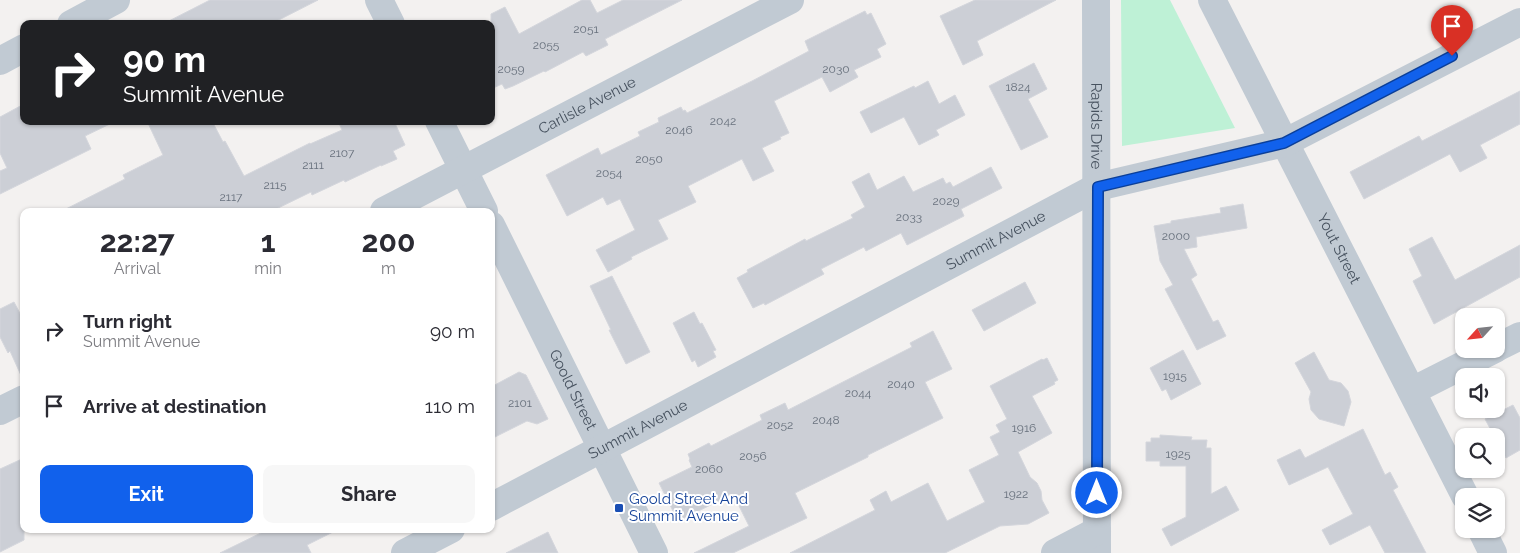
<!DOCTYPE html>
<html lang="en">
<head>
<meta charset="utf-8">
<style>
	:root { --surface:#fff; --page:#f7f7f7; --text:#2b2b33; --muted:#7c7c81; --accent:#1161ec }
	body { margin:0; font-family:Raleway,sans-serif; background:var(--page); color:var(--text); height:100vh; display:flex; flex-direction:column; font-size:19px; white-space:nowrap }
	* { box-sizing:border-box; margin:0 }
	p { font-size:16px; color:var(--muted) }
	.icon { flex:none; width:28px; height:28px; fill:none; stroke:currentColor; stroke-width:2; stroke-linecap:round; stroke-linejoin:round }
	.map { position:relative; flex:1; overflow:hidden }
	.sheet { position:absolute; left:20px; top:208px; width:475px; height:325px; display:flex; flex-direction:column; background:var(--surface); border-radius:10px; box-shadow:0 1px 4px #0004 }
	.sheet>* { flex:none }
	.banner { position:absolute; left:20px; top:20px; width:475px; height:105px; border-radius:10px; box-shadow:0 1px 4px #0004; background:#202124; color:#fff; overflow:hidden }
	.needle { width:32px; rotate:243deg }
	.tools { position:absolute; left:1455px; top:308px; display:grid; gap:10px }
	.tools a { display:grid; place-items:center; width:50px; height:50px; border-radius:10px; background:var(--surface); box-shadow:0 1px 4px #0004; font-size:25px }
	.pin { position:absolute; display:grid; place-items:center; width:42px; height:42px; color:#fff; margin:-51px -21px; border-radius:50% 50% 50% 0; rotate:-45deg; box-shadow:0 0 5px #0007 }
	.pin .icon { rotate:45deg }
	.me { position:absolute; width:55px; margin:-28px; rotate:0deg; stroke-linejoin:round; filter:drop-shadow(0 0 4px #0008) }
	.turn { display:flex; align-items:center; gap:18px; height:105px; padding:0 20px; font-size:22px }
	.turn .icon { width:65px; height:65px; stroke-width:2.5 }
	.turn b { display:block; font-size:35px; line-height:42px }
	.eta { display:flex; justify-content:space-evenly; align-items:center; height:85px; text-align:center }
	.eta b { font-size:30px; font-weight:700; line-height:35px }
	.action { display:flex; gap:10px; margin-top:auto; padding:10px 20px }
	.action a { flex:1; height:58px; border-radius:10px; background:var(--accent); color:#fff; font-size:20px; font-weight:700; line-height:58px; text-align:center }
	.action a+a { background:var(--page); color:var(--text) }
	ul { padding:0; list-style:none }
	li { display:flex; align-items:center; gap:15px; height:75px; padding:0 20px }
	li div { flex:1 }
	li b { display:block; font-size:19px }
	li em { font-style:normal }
	.map>svg:first-child { display:block }
</style>
</head>
<body>
<div class="map">
<svg width="1520" height="553" viewBox="0 0 1520 553">
	<rect width="100%" height="100%" fill="#f3f1f0"/>
	<!-- green -->
	<path fill="#bef1d6" d="M1121 0H1170L1235 128 1122 146Z"/>
	<!-- building -->
	<path fill="#cccfd6" stroke="#d4d6dc" d="M210 0H318L271 24H163Z
		M582 0H590L597 13 623 0H682L605 39 608 45 586 56 583 52 545 72 544 71 513 86 505 89 502 84 491 89V14L505 7 519 34Z
		M975 0H1056L977 41 983 55 963 65 940 16Z
		M865 11 867 15 871 13 886 44 877 49 881 57 854 70 858 77 830 92 822 77 774 101 789 133 780 137 781 139 762 148 774 171 753 181 742 159 688 186 696 202 658 220 668 239 631 257 632 259 608 272 596 250 635 230 620 199 607 205 603 197 567 216 546 175 598 148 601 155 640 136 638 132 659 122 658 118 681 107 683 111 685 110 687 113 752 81 809 51 805 41Z
		M1034 63 1047 89 1028 99 1048 137 1021 150 989 86Z
		M928 81 939 104 955 95 965 115 936 130 939 135 919 145 904 117 871 133 860 112 914 86 915 88Z
		M1520 91V124L1480 145 1487 158 1460 172 1450 154 1364 199 1350 172 1419 136 1422 141Z
		M24 104V121H116L85 136 91 149 0 194V171L7 168 0 153V117Z
		M147 121H212L223 142 225 141 244 176 310 143V144L342 130 338 121H394L405 145 393 151 397 159 381 166V165L345 182 344 180 312 195 311 192 272 211H62L125 179 123 175 163 155Z
		M991 167 1002 188 961 209 964 216 907 245 901 233 866 251 864 247 821 269 824 274 765 305 764 303 753 308 737 278 748 272 747 270 805 239 806 241 853 218 851 215 865 207 852 182 869 173 877 190 904 176 913 192 943 178 946 184 950 182 953 187Z
		M1243 204 1247 228 1196 237 1197 247 1184 249 1197 275 1191 279 1213 322 1218 320 1226 336 1197 350 1165 289 1173 285 1160 261 1154 226 1171 223V221L1221 213 1220 208Z
		M1432 237 1455 280 1520 245V277L1434 324 1413 281 1422 276 1409 249Z
		M612 276 650 352 626 364 609 330H611L590 286Z
		M1025 282 1036 303 984 331 972 310Z
		M14 302 24 321V382L10 351 8 353 0 337V309Z
		M694 312 700 324 702 323 716 350 713 351 716 357 698 367 695 360 692 362 673 323Z
		M933 331 952 369 925 382 943 418 868 455V457L795 493 807 518 733 553H694L749 526 733 494 678 521 659 483 692 467 689 460 690 459 688 454 709 443 711 446 762 420 760 415 785 403 788 410 837 385 912 347 910 343Z
		M1183 350 1201 384 1171 400 1166 389 1162 391 1150 368Z
		M1314 352 1329 380 1341 383 1348 391 1351 402 1344 426 1319 419 1311 410 1309 399 1311 392 1295 363Z
		M1047 358 1058 380 1054 382 1055 384 1032 396 1052 433 1018 452 1030 477 1037 483 1041 491 1042 500 1049 513 1028 524 1000 526 945 553H790L875 510 870 500 886 491 891 502 928 483 947 521 985 502 969 470 999 455 990 437 1000 432 996 425 1007 419 990 386 1042 359 1043 360Z
		M519 372 526 375 548 419 537 424 527 421 491 439V387Z
		M1513 405 1520 418V450L1506 458 1496 440V436H1494L1485 419Z
		M1363 429 1385 475 1390 472 1398 487 1393 490 1426 553H1385L1370 525 1330 545 1322 530 1353 514 1328 467 1289 485 1277 460 1300 449 1305 458Z
		M1160 435 1192 437 1191 440H1207L1206 448H1211V494L1226 486 1239 510 1171 546 1162 529 1186 517V466H1160V461H1146V442H1151V438H1160Z
		M24 458V540L0 552V469Z
		M269 529H339L307 545 311 553H220Z
		M548 532 558 553H506Z"/>
	<g fill="none" stroke-linecap="round" stroke-linejoin="round">
		<!-- minor -->
		<g stroke="#c1cad3" stroke-width="28">
			<path d="M379 0 391 24"/>
			<path id="s1" d="M1096 0 1097 553"/>
			<path id="s2" d="M1212 0C1295 166 1382 330 1465 496"/>
			<path d="M71 24 116 0"/>
			<path d="M0 61 24 48"/>
			<path d="M439 121 484 211"/>
			<path id="s3" d="M384 211 790 0"/>
			<path id="s4" d="M491 225 654 553"/>
			<path d="M1496 348 1520 336"/>
			<path d="M1412 391 1495 349"/>
			<path d="M0 411 24 399"/>
			<path id="s5" d="M491 507 1097 187 1284 143 1520 22"/>
			<path d="M1481 529 1493 553"/>
			<path d="M405 553 451 529"/>
			<path d="M1055 553 1097 531"/>
		</g>
	</g>
	<g fill="none" stroke-linecap="round" stroke-linejoin="round">
		<!-- route casing -->
		<g stroke="#0b3f99" stroke-width="12">
			<path id="route" d="M1097 493 1098 187 1284 143 1452 56"/>
		</g>
		<!-- route -->
		<use href="#route" stroke="#1161ec" stroke-width="9"/>
	</g>
	<!-- markers -->
	<rect fill="#1a4fb4" stroke="#fff" stroke-width="2" x="614" y="503" width="10" height="10" rx="2.5"/>
	<g text-anchor="middle" dominant-baseline="central" stroke-width="4" stroke-linejoin="round" paint-order="stroke">
		<!-- number labels -->
		<g font-size="12" fill="#68717d">
			<text x="586" y="29">2051</text>
			<text x="546" y="45">2055</text>
			<text x="511" y="69">2059</text>
			<text x="836" y="69">2030</text>
			<text x="1018" y="87">1824</text>
			<text x="723" y="121">2042</text>
			<text x="679" y="130">2046</text>
			<text x="342" y="153">2107</text>
			<text x="649" y="159">2050</text>
			<text x="313" y="165">2111</text>
			<text x="609" y="173">2054</text>
			<text x="275" y="185">2115</text>
			<text x="231" y="197">2117</text>
			<text x="946" y="201">2029</text>
			<text x="909" y="217">2033</text>
			<text x="1176" y="236">2000</text>
			<text x="1175" y="376">1915</text>
			<text x="901" y="384">2040</text>
			<text x="858" y="393">2044</text>
			<text x="520" y="403">2101</text>
			<text x="826" y="420">2048</text>
			<text x="780" y="425">2052</text>
			<text x="1024" y="428">1916</text>
			<text x="1178" y="454">1925</text>
			<text x="753" y="456">2056</text>
			<text x="709" y="469">2060</text>
			<text x="1016" y="494">1922</text>
		</g>
		<!-- street labels -->
		<g font-size="15" fill="#47525f" stroke="#fff">
			<text stroke="none"><textPath href="#s3" startOffset="229">Carlisle Avenue</textPath></text>
			<text stroke="none"><textPath href="#s1" startOffset="126">Rapids Drive</textPath></text>
			<text stroke="none"><textPath href="#s5" startOffset="571">Summit Avenue</textPath></text>
			<text stroke="none"><textPath href="#s2" startOffset="279">Yout Street</textPath></text>
			<text stroke="none"><textPath href="#s4" startOffset="184">Goold Street</textPath></text>
			<text stroke="none"><textPath href="#s5" startOffset="166">Summit Avenue</textPath></text>
		</g>
		<!-- transit labels -->
		<g font-size="15" fill="#164399" stroke="#fff" text-anchor="start">
			<text x="629" y="499">Goold Street And<tspan x="629" dy="17">Summit Avenue</tspan></text>
		</g>
	</g>
</svg>
<div class="tools">
<a><svg class="needle" viewBox="-14 -14 28 28"><path d="M0-13l5 13h-10z" fill="#e53935"/><path d="M0 13l5-13h-10z" fill="#7c7c81"/></svg></a>
<a><svg class="icon" aria-label="sound" viewBox="0 0 24 24"><path d="M4 9h4l5-4v14l-5-4H4zM17 9q2 3 0 6"/></svg></a>
<a><svg class="icon" aria-label="search" viewBox="0 0 24 24"><circle cx="10" cy="10" r="6"/><path d="M15 15l6 6"/></svg></a>
<a><svg class="icon" aria-label="layers" viewBox="0 0 24 24"><path d="M12 4l9 5-9 5-9-5zM3 14l9 5 9-5"/></svg></a>
</div>
<div class="pin" style="left:1452px;top:56px;background:#d93025"><svg class="icon" aria-label="arrive" viewBox="0 0 24 24"><path d="M6 21V4h12l-3 4 3 4H6"/></svg></div>
<svg class="me" style="left:1097px;top:493px" viewBox="-20 -20 40 40"><circle r="17" fill="#1161ec" stroke="#fff" stroke-width="3"/><path d="M0-11L8 9 0 5-8 9z" fill="#fff"/></svg>
<div class="banner">
<div class="turn"><svg class="icon" aria-label="right" viewBox="0 0 24 24"><path d="M7 20v-9h11M14 6l5 5-5 5"/></svg><div><b>90 m</b>Summit Avenue</div></div>
</div>
<section class="sheet">
<div class="eta">
<div><b>22:27</b><p>Arrival</p></div>
<div><b>1</b><p>min</p></div>
<div><b>200</b><p>m</p></div>
</div>
<ul>
<li><svg class="icon" aria-label="right" viewBox="0 0 24 24"><path d="M7 20v-9h11M14 6l5 5-5 5"/></svg><div><b>Turn right</b><p>Summit Avenue</p></div><em>90 m</em></li>
<li><svg class="icon" aria-label="arrive" viewBox="0 0 24 24"><path d="M6 21V4h12l-3 4 3 4H6"/></svg><div><b>Arrive at destination</b></div><em>110 m</em></li>
</ul>
<div class="action"><a>Exit</a><a>Share</a></div>
</section>
</div>
</body>
</html>
